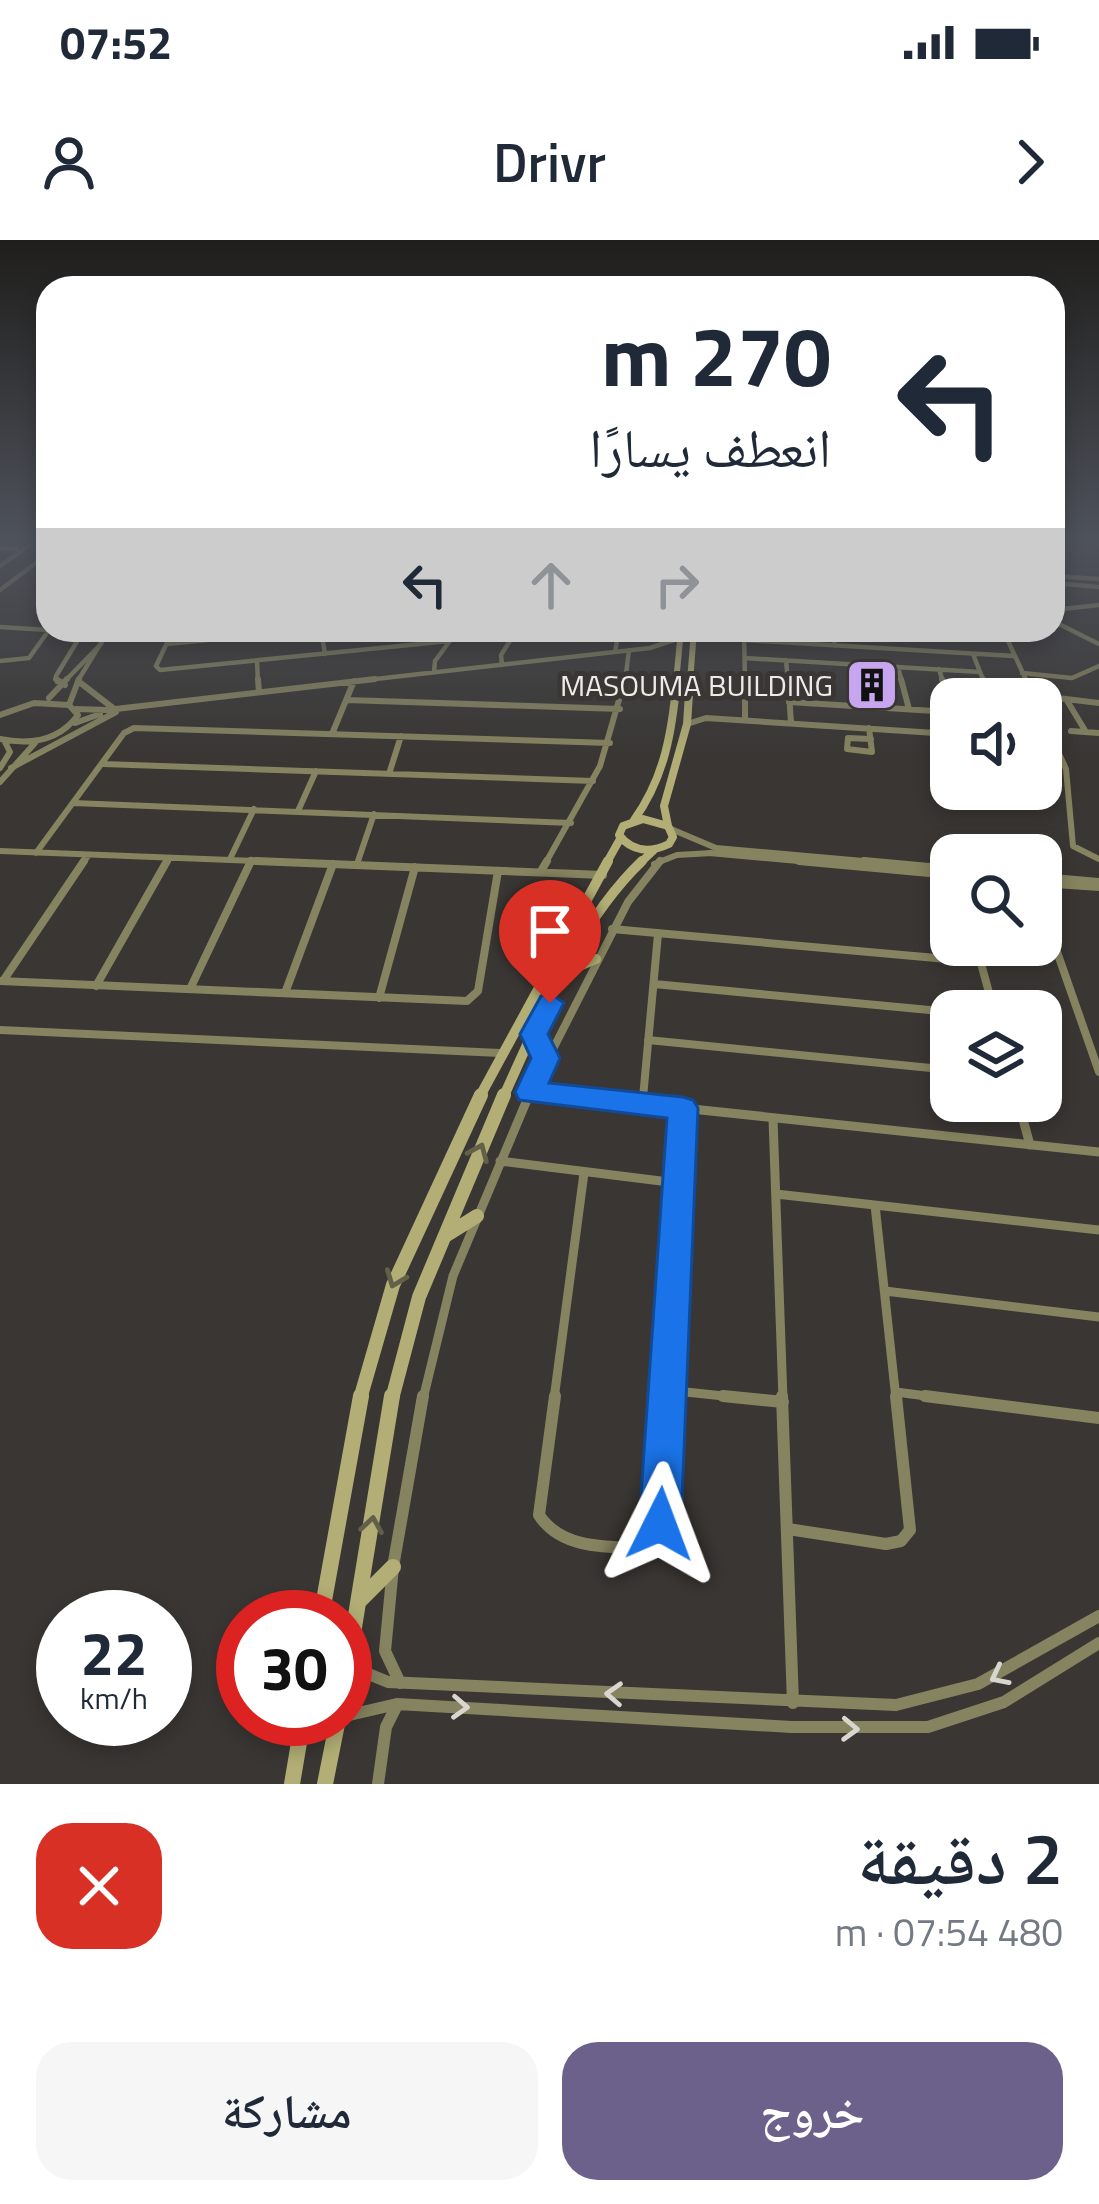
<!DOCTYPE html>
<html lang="ar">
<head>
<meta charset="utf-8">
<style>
	:root { --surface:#fff; --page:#f6f6f7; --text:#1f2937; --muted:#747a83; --accent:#6b618a }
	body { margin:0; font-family:"Titillium Web","Noto Naskh Arabic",sans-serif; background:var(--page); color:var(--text); direction:rtl; height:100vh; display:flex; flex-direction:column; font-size:45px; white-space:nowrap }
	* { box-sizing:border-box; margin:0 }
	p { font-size:39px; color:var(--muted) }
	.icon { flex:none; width:66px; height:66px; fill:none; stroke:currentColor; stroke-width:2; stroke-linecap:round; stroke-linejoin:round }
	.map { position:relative; height:1544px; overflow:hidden; direction:ltr }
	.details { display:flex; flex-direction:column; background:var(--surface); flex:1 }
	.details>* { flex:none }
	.hud { position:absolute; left:36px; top:36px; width:1029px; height:366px; border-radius:36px; box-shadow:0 6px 18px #0003; direction:rtl; background:#fff; color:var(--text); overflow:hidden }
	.fabs { position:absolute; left:930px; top:438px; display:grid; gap:24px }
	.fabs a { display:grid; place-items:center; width:132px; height:132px; border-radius:24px; background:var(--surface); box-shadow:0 6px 18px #0003; font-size:60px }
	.speed { position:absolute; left:36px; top:1350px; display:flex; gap:24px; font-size:60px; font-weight:700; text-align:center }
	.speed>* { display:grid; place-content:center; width:156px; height:156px; border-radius:50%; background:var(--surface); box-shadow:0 6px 18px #0003; line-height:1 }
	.speed small { font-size:30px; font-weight:400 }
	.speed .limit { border:18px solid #d22; background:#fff; color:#111 }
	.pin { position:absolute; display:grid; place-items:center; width:102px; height:102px; color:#fff; margin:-123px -51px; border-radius:50% 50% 50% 0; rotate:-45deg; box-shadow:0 0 12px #0007 }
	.pin .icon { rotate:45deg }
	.me { position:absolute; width:132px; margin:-66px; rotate:3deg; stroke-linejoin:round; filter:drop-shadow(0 0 9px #0008) }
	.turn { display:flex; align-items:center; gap:42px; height:252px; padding:0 36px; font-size:54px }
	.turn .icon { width:156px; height:156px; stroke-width:2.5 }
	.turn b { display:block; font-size:84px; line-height:102px }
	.lanes { display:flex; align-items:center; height:114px; padding:0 36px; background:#0003; justify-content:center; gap:60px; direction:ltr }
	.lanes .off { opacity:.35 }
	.round { display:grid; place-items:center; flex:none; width:126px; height:126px; border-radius:36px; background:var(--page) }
	.overview { display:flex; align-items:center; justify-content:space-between; height:204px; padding:0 36px }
	h1 { font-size:72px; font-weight:600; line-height:90px }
	.action { display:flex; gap:24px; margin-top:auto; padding:24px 36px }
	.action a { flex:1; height:138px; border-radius:36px; background:var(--accent); color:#fff; font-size:48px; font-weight:600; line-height:138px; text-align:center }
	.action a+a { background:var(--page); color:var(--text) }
	.status { display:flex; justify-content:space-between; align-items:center; height:84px; padding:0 60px; background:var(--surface); direction:ltr }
	.status svg { height:33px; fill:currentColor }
	header { display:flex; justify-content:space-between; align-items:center; height:156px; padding:0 36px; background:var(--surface); font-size:54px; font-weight:600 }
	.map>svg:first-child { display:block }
</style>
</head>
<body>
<div class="status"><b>07:52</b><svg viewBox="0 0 49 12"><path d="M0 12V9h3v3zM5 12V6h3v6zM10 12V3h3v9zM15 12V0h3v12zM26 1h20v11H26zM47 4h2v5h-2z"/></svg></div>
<header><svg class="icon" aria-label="forward" viewBox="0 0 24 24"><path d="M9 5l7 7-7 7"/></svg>Drivr<svg class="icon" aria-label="person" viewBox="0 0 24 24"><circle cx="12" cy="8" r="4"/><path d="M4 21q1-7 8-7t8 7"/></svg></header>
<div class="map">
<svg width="1099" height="1544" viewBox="0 0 1099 1544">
	<rect width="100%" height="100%" fill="#393633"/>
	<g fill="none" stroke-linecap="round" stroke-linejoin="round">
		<!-- street-far4 -->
		<path stroke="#868360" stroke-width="4.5" d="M0 308 17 309
			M0 326 37 300
			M1053 336 1099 339
			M1053 343 1099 347
			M0 350 48 314
			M1053 370 1099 365
			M1053 381 1099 404
			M0 387 48 390
			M173 390 156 426 160 430 450 401
			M321 390 325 414
			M744 390 745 442
			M833 390 835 406
			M878 390 1006 397
			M1003 390 1027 442
			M516 393 549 390
			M745 400 1014 416
			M167 404 308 390
			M615 412 619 390
			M973 414 984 442
			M745 418 980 432
			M786 420 788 442
			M0 421 29 418 49 390
			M257 421 258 442
			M502 425 501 415 517 390
			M857 425 860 442
			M898 427 902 442
			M939 429 943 442
			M434 432 435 421 458 390
			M1022 433 1072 438 1099 426
			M57 442 56 436 84 390
			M64 442 101 404
			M77 442 109 390
			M349 442 650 408 680 398
			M625 442 629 410"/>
		<!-- street-far3 -->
		<path stroke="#868360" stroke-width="6" d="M56 439 65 445
			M258 439 259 452
			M745 439V480
			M788 439 791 483
			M860 439 865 467
			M901 439 909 469
			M942 439 951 466
			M983 439 990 459
			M1025 439 1034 459
			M78 441 113 468
			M1033 455 1099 463
			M49 458 67 439
			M1066 459 1086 492
			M347 460 620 469
			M789 462 951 472
			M69 465 79 439
			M76 469 107 470 375 439
			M1041 474 1066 529 1073 606 1099 619
			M0 475 34 463 69 465 78 475C59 501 30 505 0 499
			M75 483 100 474
			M687 484 706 478 951 494
			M869 488 872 512 847 509 848 498 871 499
			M1071 491 1099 493
			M332 494 354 441
			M103 524 593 541
			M0 528 10 512 5 502
			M11 528 116 472
			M389 534 401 496
			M0 542 35 503
			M73 563 571 583
			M298 571 316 531
			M671 589 716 608 897 624
			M0 611 332 624
			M36 613 124 493 134 488 610 503
			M709 613 832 624
			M230 619 254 569
			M82 624 88 616
			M165 624 169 618
			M250 624 252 620
			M357 624 374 574
			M545 624 600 526 625 439
			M654 624 677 615 712 613"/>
		<!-- street-far2 -->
		<path stroke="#868360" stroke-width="8" d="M256 621 603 635
			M799 621 951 635
			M864 621 951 629
			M541 631 547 621
			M1041 637 1099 642
			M1041 643 1099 647
			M1041 666 1099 832
			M612 689 981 722
			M976 705 994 771
			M0 741 467 761 478 751 498 631
			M3 741 84 621
			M654 744 951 772
			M96 746 167 621
			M190 749 251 621
			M285 753 333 624
			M379 758 415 627
			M0 790 500 813
			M648 800 951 830
			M530 852 587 858
			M528 858 628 662 660 621
			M643 858 658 694"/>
		<!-- street-far1 -->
		<path stroke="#868360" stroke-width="9" d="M559 855 1099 912
			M1018 861 1030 905
			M642 864 643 855
			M773 879 783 1159
			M500 921 677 943
			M776 954 1099 990
			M875 965 896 1159
			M885 1051 1099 1077
			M667 1150 752 1159
			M896 1152 949 1159
			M423 1159 453 1036 529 855
			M554 1159 584 933
			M667 1159 683 869"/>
		<!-- street -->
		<path stroke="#868360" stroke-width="12" d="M555 1156 539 1275C561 1309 606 1307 643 1308L657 1297 660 1284 667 1156
			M723 1156 783 1162
			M782 1156 793 1463
			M925 1156 1099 1178
			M788 1289 886 1304 901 1301 910 1290 896 1156
			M352 1417 366 1433 388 1442 896 1465 978 1444 1099 1376
			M400 1443 385 1411 393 1327 423 1156
			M345 1476 397 1464 792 1487H928L1004 1462 1099 1403
			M378 1544 386 1487 397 1465"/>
		<!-- secondary-far4 -->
		<path stroke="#b2ae75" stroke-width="6" d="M676 442 681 390
			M690 442 694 390"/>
		<!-- secondary-far3 -->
		<path stroke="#b2ae75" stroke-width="8" d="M643 579 668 586 673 597 669 604C650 613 632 612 619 595L623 586Z
			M634 580C665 537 672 491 677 439
			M668 586 664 566 687 484 690 439
			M606 624 620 599
			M639 624 654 610"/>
		<!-- secondary-far2 -->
		<path stroke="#b2ae75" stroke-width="10" d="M570 730 596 719
			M534 794 545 818
			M479 858 608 621
			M503 858C539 779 578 682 642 621"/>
		<!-- secondary-far1 -->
		<path stroke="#b2ae75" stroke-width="14" d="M445 996 477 976
			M360 1159 393 1045 481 855
			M392 1159 419 1057 504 855"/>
		<!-- secondary -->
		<path stroke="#b2ae75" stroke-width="16" d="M359 1361 393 1327
			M321 1377 361 1156
			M345 1442 392 1156
			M292 1544 303 1479
			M325 1544 338 1479"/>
	</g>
	<!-- one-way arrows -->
	<defs><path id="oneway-chevron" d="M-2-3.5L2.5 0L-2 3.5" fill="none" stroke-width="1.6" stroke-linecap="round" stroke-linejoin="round" transform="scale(3)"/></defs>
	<g stroke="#63604a">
		<use href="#oneway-chevron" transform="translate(479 912) rotate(-67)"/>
		<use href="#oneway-chevron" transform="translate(395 1039) rotate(111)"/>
		<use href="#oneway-chevron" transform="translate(372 1285) rotate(-81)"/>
	</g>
	<g stroke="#d8d6ce">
		<use href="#oneway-chevron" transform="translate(999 1436) rotate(153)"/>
		<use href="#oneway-chevron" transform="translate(614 1454) rotate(-177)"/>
		<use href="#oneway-chevron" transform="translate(460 1467) rotate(3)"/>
		<use href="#oneway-chevron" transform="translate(850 1489) rotate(2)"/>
	</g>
	<!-- sky -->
	<linearGradient id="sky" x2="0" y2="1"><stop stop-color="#1f1e1c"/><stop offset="0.58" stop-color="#4e525b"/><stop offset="1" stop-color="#4e525b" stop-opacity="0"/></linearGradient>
	<rect width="1099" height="516" fill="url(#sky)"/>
	<!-- route -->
	<path fill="#1a73e8" stroke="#114b97" stroke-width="3" d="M550 753 564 763 548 794 560 818 549 843 683 857 693 860 698 868 681 1284 675 1299 660 1305 646 1299 639 1284 667 878 519 860 515 852 531 818 520 794 541 756Z"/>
	<!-- icons -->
	<defs>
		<g id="building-square" transform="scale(2.7)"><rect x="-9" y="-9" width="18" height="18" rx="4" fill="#c7a6ef" stroke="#393633"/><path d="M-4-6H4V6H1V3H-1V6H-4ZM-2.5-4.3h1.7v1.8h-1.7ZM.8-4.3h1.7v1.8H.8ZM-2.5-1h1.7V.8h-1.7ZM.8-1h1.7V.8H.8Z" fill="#111"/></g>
	</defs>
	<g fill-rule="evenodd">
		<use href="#building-square" x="872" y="445"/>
	</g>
	<g text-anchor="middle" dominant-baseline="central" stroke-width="10" stroke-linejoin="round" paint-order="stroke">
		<!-- far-poi labels -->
		<g font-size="30" fill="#ecebe9" stroke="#393633" text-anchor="end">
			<text x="833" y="445">MASOUMA BUILDING</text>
		</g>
	</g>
</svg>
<div class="fabs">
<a><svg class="icon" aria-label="sound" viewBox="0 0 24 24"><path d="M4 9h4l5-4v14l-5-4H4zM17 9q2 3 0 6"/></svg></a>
<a><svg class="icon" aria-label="search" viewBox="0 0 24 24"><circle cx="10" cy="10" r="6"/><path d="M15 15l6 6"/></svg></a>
<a><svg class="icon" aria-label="layers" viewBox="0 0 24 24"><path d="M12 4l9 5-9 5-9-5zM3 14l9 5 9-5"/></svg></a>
</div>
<div class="speed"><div>22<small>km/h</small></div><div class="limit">30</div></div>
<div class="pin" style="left:550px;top:763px;background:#d93025"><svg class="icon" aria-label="arrive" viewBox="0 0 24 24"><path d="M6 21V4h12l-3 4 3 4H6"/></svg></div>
<svg class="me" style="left:660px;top:1284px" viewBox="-20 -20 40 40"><path d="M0-17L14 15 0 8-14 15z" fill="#1a73e8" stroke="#fff" stroke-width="4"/></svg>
<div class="hud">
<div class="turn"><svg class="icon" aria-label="left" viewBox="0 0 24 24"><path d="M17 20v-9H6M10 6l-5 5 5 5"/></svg><div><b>270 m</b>انعطف يسارًا</div></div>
<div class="lanes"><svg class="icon" aria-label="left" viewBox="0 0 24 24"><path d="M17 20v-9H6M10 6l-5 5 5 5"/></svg><svg class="icon off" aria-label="ahead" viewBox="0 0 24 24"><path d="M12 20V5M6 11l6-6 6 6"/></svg><svg class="icon off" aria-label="right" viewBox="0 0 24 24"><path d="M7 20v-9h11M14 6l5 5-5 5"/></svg></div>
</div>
</div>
<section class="details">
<div class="overview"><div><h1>2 دقيقة</h1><p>480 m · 07:54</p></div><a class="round" style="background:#d93025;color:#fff"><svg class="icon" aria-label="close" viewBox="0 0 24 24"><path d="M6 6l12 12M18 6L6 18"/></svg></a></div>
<div class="action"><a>خروج</a><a>مشاركة</a></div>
</section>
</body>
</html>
